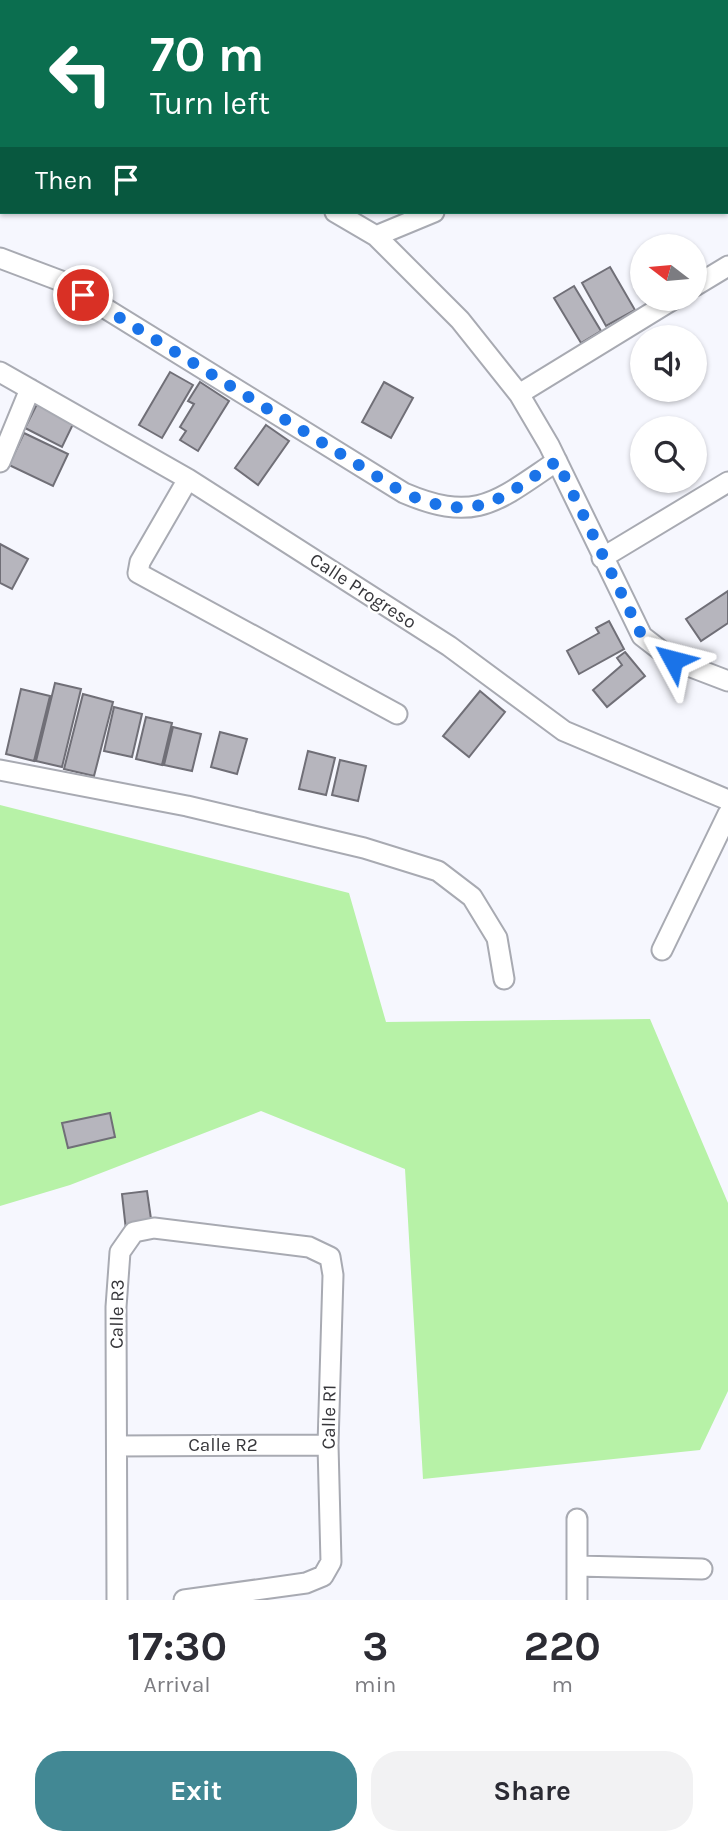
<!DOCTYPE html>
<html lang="en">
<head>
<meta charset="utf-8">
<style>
	:root { --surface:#fff; --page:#f2f2f3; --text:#2b2b33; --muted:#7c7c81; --accent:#428894 }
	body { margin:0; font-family:Karla,sans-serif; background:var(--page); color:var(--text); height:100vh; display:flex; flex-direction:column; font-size:26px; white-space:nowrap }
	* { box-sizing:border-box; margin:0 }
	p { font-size:23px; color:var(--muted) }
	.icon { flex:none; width:38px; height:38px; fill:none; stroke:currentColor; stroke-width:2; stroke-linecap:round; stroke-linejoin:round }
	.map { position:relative; height:1600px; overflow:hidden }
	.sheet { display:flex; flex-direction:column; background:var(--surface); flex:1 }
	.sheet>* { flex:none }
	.top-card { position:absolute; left:0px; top:0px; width:728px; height:214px; box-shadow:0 2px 5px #0004; background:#0b6e4f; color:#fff; overflow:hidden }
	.needle { width:46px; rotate:286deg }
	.tools { position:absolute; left:630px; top:234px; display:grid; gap:14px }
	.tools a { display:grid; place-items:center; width:77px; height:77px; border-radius:50%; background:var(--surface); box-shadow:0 2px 5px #0004; font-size:35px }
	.pin { position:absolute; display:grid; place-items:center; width:60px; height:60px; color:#fff; margin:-30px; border:4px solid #fff; border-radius:50%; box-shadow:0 2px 7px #0007 }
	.me { position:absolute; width:77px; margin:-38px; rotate:308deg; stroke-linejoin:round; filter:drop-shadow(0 0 5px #0008) }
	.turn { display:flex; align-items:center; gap:24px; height:147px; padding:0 35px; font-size:32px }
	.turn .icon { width:91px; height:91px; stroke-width:2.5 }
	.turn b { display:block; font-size:49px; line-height:60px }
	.then { display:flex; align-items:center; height:66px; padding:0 35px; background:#0003; gap:14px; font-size:26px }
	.eta { display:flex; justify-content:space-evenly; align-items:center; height:119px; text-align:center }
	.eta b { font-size:42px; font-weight:700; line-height:49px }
	.cta { display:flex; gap:14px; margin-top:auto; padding:14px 35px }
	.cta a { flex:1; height:80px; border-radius:28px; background:var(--accent); color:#fff; font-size:28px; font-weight:700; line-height:80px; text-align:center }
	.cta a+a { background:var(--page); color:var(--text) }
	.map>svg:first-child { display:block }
</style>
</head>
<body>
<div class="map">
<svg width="728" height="1600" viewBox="0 0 728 1600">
	<rect width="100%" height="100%" fill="#f6f7fe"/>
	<!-- green -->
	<path fill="#b7f2a7" d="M0 805 349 893 386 1022 650 1019 728 1203V1391L700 1450 423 1479 405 1169 261 1111 70 1185 0 1206Z"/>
	<!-- building -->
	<path fill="#b6b5bd" stroke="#706f77" stroke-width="2" d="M534 0H572V2H534Z
		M585 0H612V2H585Z
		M610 267 635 310 606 326 582 283Z
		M574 286 601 331 581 343 554 298Z
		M170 372 193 385 162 438 139 425Z
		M200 382 229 401 198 451 180 440 186 431 180 427 194 404 188 401Z
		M384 382 413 398 391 438 362 422Z
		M39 400 76 418 62 447 25 428Z
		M266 425 289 441 258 485 235 468Z
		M24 433 68 454 53 486 9 465Z
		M0 544 28 559 12 589 0 583Z
		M728 591V623L701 641 686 619Z
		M609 621 624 649 579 674 567 651 599 633 596 628Z
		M625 652 645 676 607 707 593 690 622 665 617 658Z
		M55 683 81 689 62 767 36 761Z
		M21 689 50 696 34 761 6 754Z
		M480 691 505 712 469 757 443 736Z
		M83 694 113 702 94 776 64 769Z
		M114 707 142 714 132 757 104 751Z
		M146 717 172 723 162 765 136 759Z
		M173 727 201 734 192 771 164 765Z
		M220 732 247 739 237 774 211 767Z
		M308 751 335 758 326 795 299 789Z
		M340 760 366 766 358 801 332 795Z
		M110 1113 115 1137 68 1148 62 1123Z
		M147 1191 152 1226 126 1230 122 1194Z"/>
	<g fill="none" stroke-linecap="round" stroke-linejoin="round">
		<!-- minor casing -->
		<g stroke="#a8aab2" stroke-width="23">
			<path id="minor" d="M316 0 318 2
				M453 2 455 0
				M726 54 728 53
				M0 110H2
				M335 212 376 236 460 320 519 394 549 445 642 636 673 660 728 681
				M376 236 434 212
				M0 258 61 281 404 493C477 524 497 501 557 461
				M695 286 728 266
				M0 372 188 479 449 646 564 731 728 800
				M519 394 674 299
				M0 462 30 389
				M188 479 140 562 138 573 397 714
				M602 558 728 482
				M0 770 187 806 364 848 438 871 472 897 497 938 504 979
				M662 950 728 814
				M117 1446 328 1445
				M577 1566 702 1569
				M117 1600 116 1307 120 1252 134 1232 154 1228 309 1247 330 1257 333 1275 328 1445 331 1562 323 1576 306 1583 184 1600
				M577 1600V1519"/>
		</g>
		<!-- minor -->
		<use href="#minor" stroke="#fff" stroke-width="19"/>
	</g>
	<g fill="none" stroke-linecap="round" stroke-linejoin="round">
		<!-- route -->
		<path stroke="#1a73e8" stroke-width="12" stroke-dasharray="0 21.6" d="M83 295 404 493C477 524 497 501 557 461L642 636 673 660"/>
	</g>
	<g text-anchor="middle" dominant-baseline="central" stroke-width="5" stroke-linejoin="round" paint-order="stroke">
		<!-- street labels -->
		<g font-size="19" fill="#36363a" stroke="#fff">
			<text transform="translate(363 591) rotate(33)">Calle Progreso</text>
			<text transform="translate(117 1314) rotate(-89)">Calle R3</text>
			<text transform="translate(329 1417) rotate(-89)">Calle R1</text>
			<text x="223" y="1445">Calle R2</text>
		</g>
	</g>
</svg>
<div class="tools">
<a><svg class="needle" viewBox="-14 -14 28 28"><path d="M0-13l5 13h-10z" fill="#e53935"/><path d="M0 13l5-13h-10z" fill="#7c7c81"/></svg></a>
<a><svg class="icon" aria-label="sound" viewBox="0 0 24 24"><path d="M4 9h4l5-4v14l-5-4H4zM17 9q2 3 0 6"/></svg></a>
<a><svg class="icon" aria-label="search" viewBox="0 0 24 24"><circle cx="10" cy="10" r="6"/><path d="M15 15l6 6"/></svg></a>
</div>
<div class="pin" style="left:83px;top:295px;background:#d93025"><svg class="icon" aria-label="arrive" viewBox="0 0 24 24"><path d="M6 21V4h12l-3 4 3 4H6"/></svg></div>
<svg class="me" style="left:673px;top:660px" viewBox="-20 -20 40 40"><path d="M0-17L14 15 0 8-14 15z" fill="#1a73e8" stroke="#fff" stroke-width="4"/></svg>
<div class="top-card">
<div class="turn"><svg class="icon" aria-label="left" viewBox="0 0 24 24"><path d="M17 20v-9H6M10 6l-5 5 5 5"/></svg><div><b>70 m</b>Turn left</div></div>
<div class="then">Then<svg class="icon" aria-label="arrive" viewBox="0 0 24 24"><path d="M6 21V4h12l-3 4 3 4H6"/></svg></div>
</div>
</div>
<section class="sheet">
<div class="eta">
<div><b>17:30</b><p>Arrival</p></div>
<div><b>3</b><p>min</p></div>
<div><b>220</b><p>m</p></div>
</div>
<div class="cta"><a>Exit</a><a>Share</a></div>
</section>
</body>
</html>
